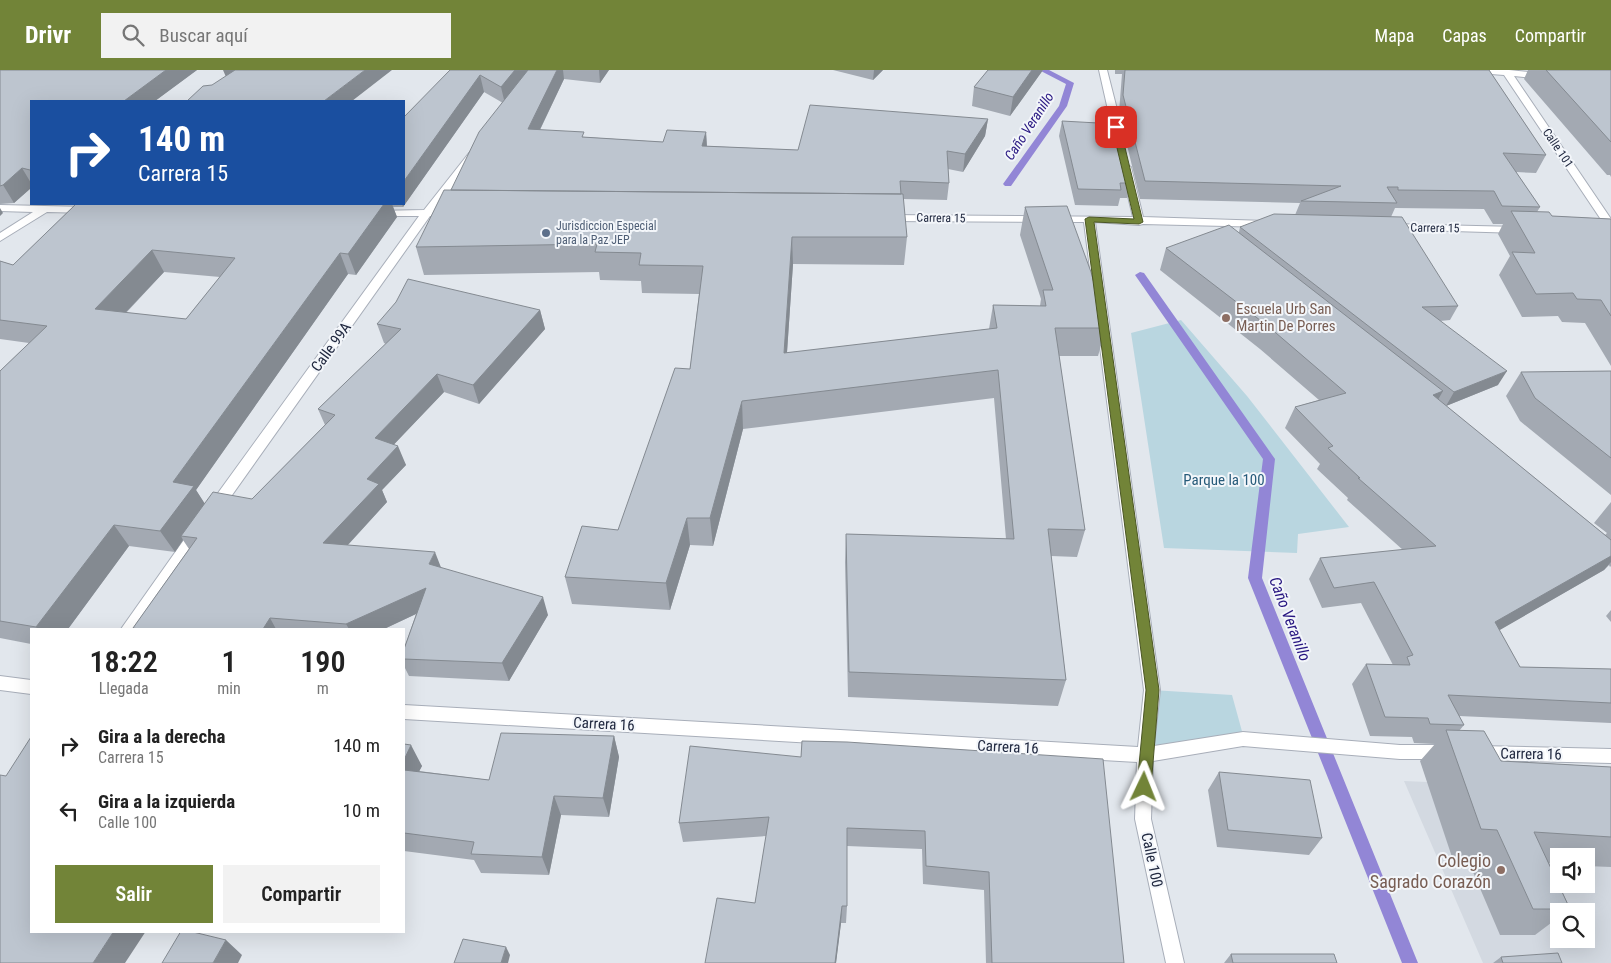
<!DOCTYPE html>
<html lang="es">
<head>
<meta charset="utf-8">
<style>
	:root { --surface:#fff; --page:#f2f2f2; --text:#222; --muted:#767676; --accent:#728438 }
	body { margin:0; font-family:"Roboto Condensed",sans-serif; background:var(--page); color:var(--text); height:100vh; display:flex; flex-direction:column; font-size:19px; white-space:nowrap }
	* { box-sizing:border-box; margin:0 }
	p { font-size:16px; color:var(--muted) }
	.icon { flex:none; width:28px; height:28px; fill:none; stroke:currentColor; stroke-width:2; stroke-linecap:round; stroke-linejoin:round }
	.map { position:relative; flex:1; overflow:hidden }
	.sheet { position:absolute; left:30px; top:558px; width:375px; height:305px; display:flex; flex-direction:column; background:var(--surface); border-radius:0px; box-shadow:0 5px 20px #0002 }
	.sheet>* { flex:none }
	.hud { position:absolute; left:30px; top:30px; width:375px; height:105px; border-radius:0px; box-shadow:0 5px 20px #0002; background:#1a4fa0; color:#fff; overflow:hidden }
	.tools { position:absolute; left:1550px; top:778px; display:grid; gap:10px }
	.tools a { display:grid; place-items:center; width:45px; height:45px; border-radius:0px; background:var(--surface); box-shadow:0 5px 20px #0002; font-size:25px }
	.pin { position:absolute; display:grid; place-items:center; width:42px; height:42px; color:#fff; margin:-21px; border-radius:10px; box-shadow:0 2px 8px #0006 }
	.me { position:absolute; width:55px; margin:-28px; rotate:2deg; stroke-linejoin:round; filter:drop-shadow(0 0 4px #0008) }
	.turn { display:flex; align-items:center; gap:18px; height:105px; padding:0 25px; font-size:22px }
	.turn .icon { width:65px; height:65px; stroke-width:2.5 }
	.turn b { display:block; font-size:35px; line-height:42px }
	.eta { display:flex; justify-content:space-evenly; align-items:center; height:85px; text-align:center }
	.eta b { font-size:30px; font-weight:600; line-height:35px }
	.button { display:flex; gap:10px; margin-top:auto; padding:10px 25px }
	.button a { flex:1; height:58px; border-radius:0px; background:var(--accent); color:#fff; font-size:20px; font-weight:600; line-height:58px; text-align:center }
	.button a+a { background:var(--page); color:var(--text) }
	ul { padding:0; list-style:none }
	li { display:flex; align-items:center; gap:15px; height:65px; padding:0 25px }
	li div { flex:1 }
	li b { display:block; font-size:19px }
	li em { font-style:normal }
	header { display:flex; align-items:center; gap:30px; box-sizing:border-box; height:70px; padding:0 25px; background:var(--accent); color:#fff }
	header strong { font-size:24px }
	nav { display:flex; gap:28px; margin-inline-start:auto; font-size:18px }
	.search { width:350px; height:45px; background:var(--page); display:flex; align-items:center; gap:12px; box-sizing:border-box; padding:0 18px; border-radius:0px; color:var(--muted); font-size:19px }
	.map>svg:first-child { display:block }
</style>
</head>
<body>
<header>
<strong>Drivr</strong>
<div class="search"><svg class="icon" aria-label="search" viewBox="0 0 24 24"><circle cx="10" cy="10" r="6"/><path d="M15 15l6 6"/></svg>Buscar aquí</div>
<nav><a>Mapa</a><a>Capas</a><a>Compartir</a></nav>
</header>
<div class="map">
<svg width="1611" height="893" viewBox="0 0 1611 893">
	<rect width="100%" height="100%" fill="#e2e7ed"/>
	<!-- built -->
	<path fill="#d3d9e1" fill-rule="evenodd" d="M1404 711 1611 720V893H1483ZM1559 786H1586V814H1559ZM1559 841H1586V869H1559Z"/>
	<!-- green -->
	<path fill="#b9d6e0" d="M1181 250 1247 326 1349 457 1298 464 1297 483 1164 478 1131 263Z
		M1152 620 1232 625 1243 665 1145 685Z"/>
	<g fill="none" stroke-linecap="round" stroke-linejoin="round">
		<!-- stream -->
		<path fill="#9286d6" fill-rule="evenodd" d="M1039 0H1049L1074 13 1067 36 1011 116H1005L1003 114 1059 36 1066 14Z
			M1140 202 1144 203 1275 389 1262 508 1418 893H1402L1248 508 1263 389 1135 205Z"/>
		<!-- minor casing -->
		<g stroke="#a8aeb9" stroke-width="2">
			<path id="minor" d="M1099 0H1107L1125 71 1123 73H1117L1115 71Z
				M1474 0H1509L1546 4V8L1543 9 1514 6 1611 149V160L1606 157 1504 5 1478 3Z
				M472 82 477 85 435 140 453 141 454 143 453 145 430 146 220 442H210L208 438 210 434 419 146H378L373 143 374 141 424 140 469 83Z
				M1126 94 1131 97 1143 147 1267 151 1272 154 1267 157 1143 154 1139 155 1095 152 1160 620 1154 676 1243 662 1400 675H1445L1451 677 1453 682 1451 687 1445 689H1400L1243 676 1153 691 1151 749 1184 893H1166L1135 749 1137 692 404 649V635L1138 677 1144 620 1084 152 886 151 881 148 886 145 1133 147 1121 97Z
				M0 135 89 137 94 140 89 143 47 142 0 171V163L33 142 0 141Z
				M1391 154 1519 157 1524 160 1519 163 1387 159 1386 157 1387 155Z
				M198 456 203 457 205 461 203 465 137 559H121L193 457Z
				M0 606 31 610V624L0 620Z
				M1479 676 1611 679V693L1479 690 1473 688 1471 683 1473 678Z"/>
		</g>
		<!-- minor -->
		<use href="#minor" fill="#fff" fill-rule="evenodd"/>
	</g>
	<!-- wall -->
	<path fill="#a3a9b2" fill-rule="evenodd" d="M0 0H197L155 31H31V118L14 133 0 134Z
		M450 0H609L600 13 564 9 540 60 585 67 663 72 706 62 707 76 798 80 988 49 985 66 963 102 948 99 949 113 947 130 903 129 907 167 904 195 793 194 787 283 989 259 993 235 1040 236 1041 229 1020 165 1025 137 1106 258 1098 286H1059L1085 460 1077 487 1051 486 1066 610 1058 636 848 627 845 492 846 464 1006 469 994 328 743 359 713 476 690 475 670 540 572 534 565 507 618 460 690 299 699 224 642 223 641 211 600 210 599 202 424 205 416 177 451 120 503 33 484 22 403 137H393L397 147 356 205 348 204 196 420 204 433 252 429 325 355 318 339 386 274 384 273 377 254 540 240 545 259 479 334 444 322 394 374 406 395 382 420 387 432 348 475 441 498 548 545 509 611 409 606 404 596V579L416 544 384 559H134L133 558 189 479 183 470 175 482 129 476 68 559H31V574L0 568V301L29 273 0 269V191L13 195 76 134H404ZM164 202 220 207 186 249 126 243Z
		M833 0H883L873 10Z
		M988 0H1043L1010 46 972 36 974 17Z
		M1115 0H1489L1546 85 1536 103 1516 102 1540 137 1537 142 1552 146 1611 149V296L1585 253 1562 252 1558 246 1522 247 1499 205 1510 186 1498 164 1503 154H1493L1484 139 1395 138 1391 147 1458 236 1450 250 1440 251 1498 315 1446 336 1605 465 1607 463 1594 453 1611 432V496L1610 497 1609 495 1604 500 1499 560 1520 597 1611 599V653L1459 646 1464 655 1459 661 1501 691 1611 697V797L1586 796V786H1559V794L1549 793 1570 839 1567 841H1559V847L1535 865H1500L1467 788 1452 787 1420 691 1435 674 1414 673 1412 667 1370 666 1352 614 1366 594 1393 595 1361 533 1322 538 1309 509 1320 488 1403 480 1347 430 1348 428 1317 399 1320 394 1285 358 1295 337 1319 330 1260 279 1160 200 1166 178 1239 162 1240 157 1295 145 1300 133 1140 129 1119 42 1122 4H1115Z
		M1528 0H1611V107L1610 105H1607L1524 9Z
		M1062 51 1131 113 1127 128H1120L1118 136 1075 135 1059 66Z
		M1611 301V425L1520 351 1506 326 1521 302Z
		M1611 540V552L1606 546Z
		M614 666 619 687 609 747 561 745 549 805 481 803 474 790 404 781V674L422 696 419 701 489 710Z
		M802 671 1124 893H986L984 820 923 814 922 779 847 776V836L846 853H841L836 893H705L755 833 766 766 683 772 679 753 801 687Z
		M1219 702 1322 768 1309 785 1217 777 1208 720Z
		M1231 884 1337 893H1224Z
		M1501 887 1562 893H1493Z"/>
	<!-- shaded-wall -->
	<path fill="#848a91" d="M166 0H197L155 31H124Z
		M223 0H251L229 14Z
		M365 0H392L352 31H324Z
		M515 0H532L505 34 501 17Z
		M557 0H563L564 9 532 76 528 59Z
		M599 0H609L600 13Z
		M874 0H883L873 10Z
		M1032 0H1043L1010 46 1013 27Z
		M480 5 484 22 403 137 402 134H404V111Z
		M988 49 985 66 963 102 965 84Z
		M706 62 707 79 702 76Z
		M22 98 31 113V118L14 133 3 115Z
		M384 134H392L397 147 356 205 348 184Z
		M0 138 3 143 0 146Z
		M792 167 793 194 785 311 784 283Z
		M152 180 164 202 108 261 95 239Z
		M340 183 348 204 196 420 207 437 181 466 183 470 175 482 160 461 173 412Z
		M540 240 545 259 479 334 473 315Z
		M1507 301 1498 315 1446 336 1454 322Z
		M437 304 444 322 383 386 375 368Z
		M1443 321 1431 342 1433 325Z
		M742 331 743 359 713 476 710 448Z
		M398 376 406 395 382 420 387 432 333 491 323 473 367 409Z
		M687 448 690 475 670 540 666 513Z
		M114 455 129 476 68 559H37L36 557Z
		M435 482 442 500 429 494Z
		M1611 486V492L1604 500 1479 572 1495 552Z
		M426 518 433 536 384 559H349L346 554Z
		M543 527 548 545 509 611 502 593Z
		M270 548 276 559H263Z
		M614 666 619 687 609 747 603 728Z
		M411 675 422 696 410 719 404 708V690Z
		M554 726 561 745 549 805 542 787Z
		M842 836 841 853 836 893H835Z
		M114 861H146L125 893H93Z
		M226 870 242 885 238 893H213Z
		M506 877 510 885 508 893H501Z"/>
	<!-- building -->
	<path fill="#bdc5cf" stroke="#848a91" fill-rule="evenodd" d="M0 0H166L124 31H31V99L30 100 22 98 3 115 0 116Z
		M235 0H365L324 31H187L203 16 212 15Z
		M450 0H515L501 17 480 5 404 111V47Z
		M528 0H557L528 59 584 62 582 67 663 72 667 60 706 62 702 76 798 80 810 35 988 49 965 84 947 81 949 113 900 111 901 124 451 120 479 62Z
		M988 0H1032L1013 27 974 17Z
		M1125 0H1489L1546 85 1503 83 1540 137 1502 136 1494 121 1398 120V117H1387L1397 133 1301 131 1341 116 1145 111 1123 25Z
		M1546 0H1611V72Z
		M1062 51 1116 54 1131 113H1120L1121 120 1078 119Z
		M444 120 903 124 907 167H792L784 283 997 258 993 235 1046 236 1043 220H1053L1025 137 1067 136 1091 202 1106 258H1055L1085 460 1048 459 1066 610 849 602 846 464 1014 469 998 300 742 331 710 448H687L666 513 565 507 582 456 618 460 675 298 690 299 703 196 639 195 641 183 595 182 597 174 416 177Z
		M76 134H384L348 184 340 183 173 412 194 416 160 461 114 455 36 557 0 551V301L47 256 0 250V191L13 195ZM152 180 235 188 186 249 95 239Z
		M1511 141 1549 142 1552 146 1611 149V246L1601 230 1577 229 1573 223 1536 224 1512 182 1535 183Z
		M1274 144 1402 147 1458 236 1422 237 1507 301 1454 322 1240 157Z
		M1229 155 1443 321 1433 325 1611 470V486L1495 552 1520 597 1611 599V633L1448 625 1464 655 1430 654 1428 648 1385 647 1366 594 1410 595 1407 587 1413 585 1374 512 1334 518 1320 488 1436 476 1358 408H1360L1328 378 1333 376 1295 337 1346 323 1269 257 1166 178Z
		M408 209 540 240 473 315 437 304 375 368 398 376 367 409 379 414 323 473 435 482 429 494 543 527 502 593 404 589V579L426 518 346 554 270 548 263 559H139L133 558 197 468 181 466 213 422 252 429 335 345 318 339 401 259 377 254 396 232Z
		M1611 301V388L1535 328 1521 302Z
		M1446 660 1484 661 1501 691 1611 697V767L1534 762 1570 839H1533L1497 760 1481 759Z
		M501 663 614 666 603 728 554 726 542 787 471 784 474 772 404 763V700L489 710Z
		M31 667V861H114L93 893H0V705L6 706Z
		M802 671 847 672 1103 689 1124 893H992L989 802 926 796 925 761 847 758V836H842L835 893H705L717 828 755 833 769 747 679 753 690 676 801 687Z
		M404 674 411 675 404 690Z
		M1219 702 1310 710 1322 768 1228 760Z
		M181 861H189L226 870 213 893H162Z
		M463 869 506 877 501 893H454Z
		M1558 883 1562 893H1503L1501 887Z
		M1231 884H1334L1337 893H1233Z"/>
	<!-- route -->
	<path fill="#728438" stroke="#4a5624" d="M1116 54 1120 57 1143 152 1139 154 1094 152 1159 620 1151 717 1149 722 1144 724 1139 722 1137 717 1146 620 1085 149 1089 147 1134 149 1112 57Z"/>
	<!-- markers -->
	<circle fill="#5c6f8a" stroke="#f3f6fa" stroke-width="2" cx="546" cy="163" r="5"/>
	<g fill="#8d6e63" stroke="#f3f6fa" stroke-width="2">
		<circle cx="1226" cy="248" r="5"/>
		<circle cx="1501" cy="800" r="5"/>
	</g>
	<g text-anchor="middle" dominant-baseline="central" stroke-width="4" stroke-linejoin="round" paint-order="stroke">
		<!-- far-street labels -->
		<g font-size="12" fill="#212940" stroke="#f3f6fa">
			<text transform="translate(1558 78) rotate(56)">Calle 101</text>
			<text transform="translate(941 148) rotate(1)">Carrera 15</text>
			<text transform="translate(1435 158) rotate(1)">Carrera 15</text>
		</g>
		<!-- far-service labels -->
		<g font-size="12" fill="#4e5e75" stroke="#f3f6fa" text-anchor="start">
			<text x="556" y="156">Jurisdiccion Especial<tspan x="556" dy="14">para la Paz JEP</tspan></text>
		</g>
		<!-- far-water labels -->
		<g font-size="14" font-style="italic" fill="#271681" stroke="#f3f6fa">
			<text transform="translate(1029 56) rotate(-57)">Caño Veranillo</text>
		</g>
		<!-- education labels -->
		<g font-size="15" fill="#785e54" stroke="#f3f6fa" text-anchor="start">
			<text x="1236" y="239">Escuela Urb San<tspan x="1236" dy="17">Martin De Porres</tspan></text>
		</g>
		<!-- street labels -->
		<g font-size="15" fill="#212940" stroke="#f3f6fa">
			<text transform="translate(331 277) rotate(-54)">Calle 99A</text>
			<text transform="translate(604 654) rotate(3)">Carrera 16</text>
			<text transform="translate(1008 677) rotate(3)">Carrera 16</text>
			<text transform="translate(1531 684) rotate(1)">Carrera 16</text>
			<text transform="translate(1152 790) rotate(78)">Calle 100</text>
		</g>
		<!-- park labels -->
		<g font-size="15" fill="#275b7a" stroke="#f3f6fa">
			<text x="1224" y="410">Parque la 100</text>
		</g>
		<!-- water labels -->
		<g font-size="16" font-style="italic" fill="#271681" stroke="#f3f6fa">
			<text transform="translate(1290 549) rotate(69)">Caño Veranillo</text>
		</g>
		<!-- near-education labels -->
		<g font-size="18" fill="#785e54" stroke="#f3f6fa" text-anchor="end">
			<text x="1491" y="790">Colegio<tspan x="1491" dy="21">Sagrado Corazón</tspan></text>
		</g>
	</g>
</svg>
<div class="tools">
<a><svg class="icon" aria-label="sound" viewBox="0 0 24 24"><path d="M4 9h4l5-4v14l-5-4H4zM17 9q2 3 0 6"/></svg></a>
<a><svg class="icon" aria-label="search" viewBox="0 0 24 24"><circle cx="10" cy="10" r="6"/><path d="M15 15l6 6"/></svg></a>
</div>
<div class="pin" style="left:1116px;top:57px;background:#d93025"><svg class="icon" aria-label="arrive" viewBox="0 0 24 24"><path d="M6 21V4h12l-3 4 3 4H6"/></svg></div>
<svg class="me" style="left:1144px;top:717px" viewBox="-20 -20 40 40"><path d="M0-17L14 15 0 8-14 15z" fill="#728438" stroke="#fff" stroke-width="4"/></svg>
<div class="hud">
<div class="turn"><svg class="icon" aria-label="right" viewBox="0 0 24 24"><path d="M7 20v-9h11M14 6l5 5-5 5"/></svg><div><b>140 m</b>Carrera 15</div></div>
</div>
<section class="sheet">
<div class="eta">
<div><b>18:22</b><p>Llegada</p></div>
<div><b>1</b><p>min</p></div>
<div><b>190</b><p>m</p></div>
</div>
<ul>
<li><svg class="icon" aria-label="right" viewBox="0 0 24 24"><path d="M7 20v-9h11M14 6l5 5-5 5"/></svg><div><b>Gira a la derecha</b><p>Carrera 15</p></div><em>140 m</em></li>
<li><svg class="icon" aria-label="left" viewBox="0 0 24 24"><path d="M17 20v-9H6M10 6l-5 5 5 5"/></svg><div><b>Gira a la izquierda</b><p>Calle 100</p></div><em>10 m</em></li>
</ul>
<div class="button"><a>Salir</a><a>Compartir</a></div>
</section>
</div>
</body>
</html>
